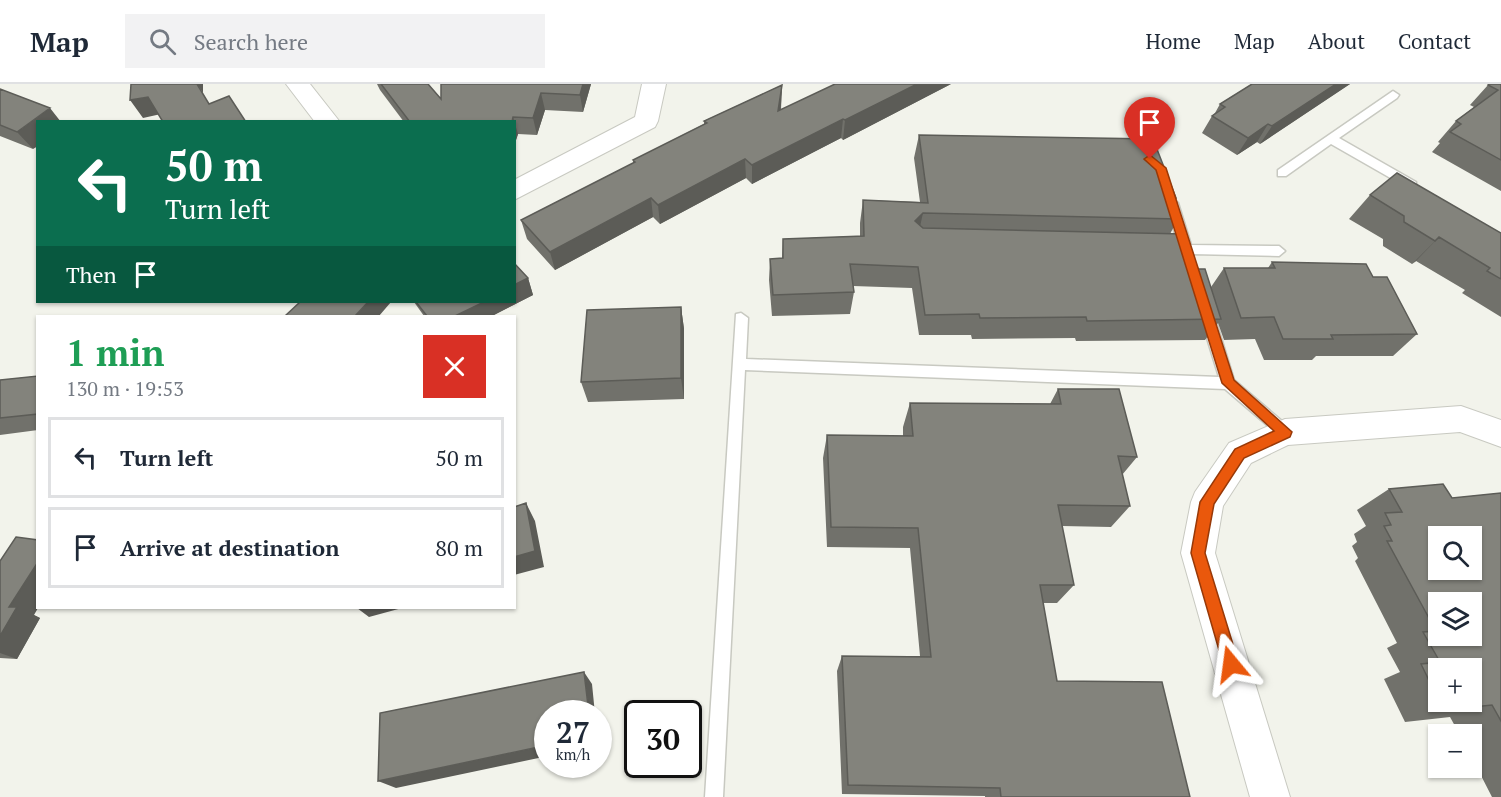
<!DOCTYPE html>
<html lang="en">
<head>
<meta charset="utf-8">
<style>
	:root { --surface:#fff; --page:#f2f2f3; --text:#1f2937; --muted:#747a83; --line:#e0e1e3 }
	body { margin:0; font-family:"PT Serif",serif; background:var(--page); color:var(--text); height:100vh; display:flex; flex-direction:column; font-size:22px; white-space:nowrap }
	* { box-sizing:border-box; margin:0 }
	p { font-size:20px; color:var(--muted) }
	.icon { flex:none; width:33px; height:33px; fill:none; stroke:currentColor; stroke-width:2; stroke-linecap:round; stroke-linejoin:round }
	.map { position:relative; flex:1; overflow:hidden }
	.panel { position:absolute; left:36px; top:231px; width:480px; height:294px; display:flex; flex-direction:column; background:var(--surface); border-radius:0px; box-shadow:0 2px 4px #0004 }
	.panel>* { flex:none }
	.guide { position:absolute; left:36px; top:36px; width:480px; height:183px; border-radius:0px; box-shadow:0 2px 4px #0004; background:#0b6e4f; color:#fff; overflow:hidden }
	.buttons { position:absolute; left:1428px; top:442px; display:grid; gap:12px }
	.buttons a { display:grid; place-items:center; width:54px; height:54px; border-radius:0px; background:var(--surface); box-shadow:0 2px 4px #0004; font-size:30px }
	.speed { position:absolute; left:534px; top:616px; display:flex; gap:12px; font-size:30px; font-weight:700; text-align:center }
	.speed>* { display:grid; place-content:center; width:78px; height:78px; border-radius:50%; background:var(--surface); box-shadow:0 2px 4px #0004; line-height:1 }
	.speed small { font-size:15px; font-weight:400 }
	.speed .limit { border:3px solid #111; border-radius:9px; background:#fff; color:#111 }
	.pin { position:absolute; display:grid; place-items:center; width:51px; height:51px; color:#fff; margin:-62px -26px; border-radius:50% 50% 50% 0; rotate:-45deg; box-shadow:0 0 6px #0007 }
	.pin .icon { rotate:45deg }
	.me { position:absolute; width:66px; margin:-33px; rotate:344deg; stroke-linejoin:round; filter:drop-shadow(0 0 4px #0008) }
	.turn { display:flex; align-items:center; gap:21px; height:126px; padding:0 30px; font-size:27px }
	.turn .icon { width:78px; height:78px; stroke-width:2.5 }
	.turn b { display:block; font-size:42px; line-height:51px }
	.then { display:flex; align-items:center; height:57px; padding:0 30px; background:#0003; gap:12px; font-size:22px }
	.round { display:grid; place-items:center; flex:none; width:63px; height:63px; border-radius:0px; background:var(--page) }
	.overview { display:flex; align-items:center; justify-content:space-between; height:102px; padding:0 30px }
	h1 { font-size:36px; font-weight:700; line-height:45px; color:#1e9e55 }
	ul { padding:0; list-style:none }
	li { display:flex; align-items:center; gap:18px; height:81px; margin:0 12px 9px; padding:0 18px; border:3px solid var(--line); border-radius:0px }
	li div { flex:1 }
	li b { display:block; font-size:22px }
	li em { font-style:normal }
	header { display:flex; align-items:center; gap:36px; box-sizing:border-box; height:84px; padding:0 30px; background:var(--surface); border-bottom:2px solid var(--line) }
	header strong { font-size:28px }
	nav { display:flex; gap:33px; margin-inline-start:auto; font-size:21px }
	.search { width:420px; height:54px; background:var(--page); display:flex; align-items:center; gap:15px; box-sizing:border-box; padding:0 21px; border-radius:0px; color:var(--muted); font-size:22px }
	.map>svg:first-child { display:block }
</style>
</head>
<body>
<header>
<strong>Map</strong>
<div class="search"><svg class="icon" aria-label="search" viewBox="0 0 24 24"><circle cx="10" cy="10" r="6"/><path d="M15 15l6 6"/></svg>Search here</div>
<nav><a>Home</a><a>Map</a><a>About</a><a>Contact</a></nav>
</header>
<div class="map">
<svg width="1501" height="713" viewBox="0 0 1501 713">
	<rect width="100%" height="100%" fill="#f2f3eb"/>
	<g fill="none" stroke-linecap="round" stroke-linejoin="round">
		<!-- service casing -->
		<g stroke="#c8c9c1" stroke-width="3">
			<path id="service" d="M1393 7 1399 11 1397 14 1339 54 1416 98V104H1408L1331 60 1286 92H1278V86Z
				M1172 115 1178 119 1191 161 1279 162 1285 167 1279 172 1192 170 1187 173 1173 168 1172 165 1173 162 1178 160 1166 119Z
				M1206 223 1213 228 1234 296 1290 344 1292 348 1290 352 1285 354 1280 352 1225 305 745 286 723 713H705L736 230 741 229 748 234 746 275 1219 293 1199 228Z"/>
		</g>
		<!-- minor casing -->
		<g stroke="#c8c9c1" stroke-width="2">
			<path id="minor" d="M286 0H310L340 38H315Z
				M642 0H666L658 37 655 43 514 116V96L635 33Z
				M1461 322 1501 336V363L1460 348 1288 361 1251 379 1223 422 1215 469 1290 713H1250L1181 469 1191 418 1195 408 1229 359 1285 335Z"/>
		</g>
		<!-- service -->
		<use href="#service" fill="#fff" fill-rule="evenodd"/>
		<!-- minor -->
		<use href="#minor" fill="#fff" fill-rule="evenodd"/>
	</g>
	<!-- wall -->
	<path fill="#71716b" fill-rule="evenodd" d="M377 0H428L441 15V0H591L583 28 545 26 537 51 518 50 515 59 514 38H404L380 6Z
		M951 0 843 56 841 54 752 100 746 94 660 140 653 133 555 186 527 155 521 136 633 79V76L704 40V37L782 1 781 26Z
		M1252 0H1350L1260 60 1257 58 1237 71 1202 49 1212 32 1215 29 1220 20Z
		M1501 0V107L1432 68 1440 59 1438 58 1456 37 1474 23 1470 21 1488 1Z
		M0 5 33 65 0 52Z
		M919 51 1176 114 1172 121 1178 135 1170 150 1198 185 1211 203 1224 184H1268L1272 178 1373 193 1417 250 1393 272H1316L1312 276H1264L1255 255 1224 256 1218 239 1205 256 1076 257 1075 254 972 255 971 251H919L912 204 853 202 854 208 850 230 772 232 769 196 770 175 782 174 783 155 860 152V139L863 116 920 118 914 74Z
		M1370 111 1501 149V233L1462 209 1465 206 1416 177 1412 180 1383 162V155L1349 135Z
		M528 194 533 211 492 232H424L414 218H514Z
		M681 223 684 245V315L588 318 581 298Z
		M38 292V346L0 351V296Z
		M1058 305 1137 373 1122 391 1130 422 1111 443 1062 442 1074 501 1057 519H1043L1057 597 1190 713H985V712L842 710 837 587 842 572H920L910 464 827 463 823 374 827 351 903 352V343L910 319 1050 320Z
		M1389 405 1452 414 1501 409V713H1492L1472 674V651H1460L1450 633 1405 638 1384 595 1400 588 1387 564 1397 559 1355 477 1358 474 1352 462 1357 458 1354 450 1366 442 1357 426ZM1438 585 1472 618H1438Z
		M0 477 34 531 40 534 17 575 0 574Z"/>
	<!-- shaded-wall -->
	<path fill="#5c5c57" d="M197 0H203V9Z
		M583 0H591L583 28 580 11Z
		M917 0H951L843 56 845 36Z
		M1336 0H1350L1260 60 1272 42Z
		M782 1 781 20 778 47V27Z
		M541 9 545 26 537 51 533 34Z
		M148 13 161 30 143 34 130 16Z
		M50 24 61 38H38V62L33 65 17 48Z
		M513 33 518 50 515 59 514 38H512Z
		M843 35 841 54 752 100V81Z
		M1268 40 1257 58 1237 71 1248 54Z
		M745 75 746 94 660 140 658 121Z
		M651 114 653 133 555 186 550 168Z
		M923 129 918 152 915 137Z
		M1439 153 1416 177 1412 180Z
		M528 194 533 211 492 232H455L484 218H514V201Z
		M368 218H391L379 232H355Z
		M681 223 684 245V315L681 294Z
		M526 419 535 437 544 483 514 491V473Z
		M38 478V524L34 531 40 534 17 575 0 569V552L9 523Z
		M357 524H402L369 533Z
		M584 588 592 600 595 630H589Z
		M548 661V672L396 704 378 697Z"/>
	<!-- building -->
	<path fill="#83837c" stroke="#5c5c57" stroke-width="1.5" fill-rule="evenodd" d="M131 0H197L209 20 229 12 246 38H163L148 13 130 16Z
		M381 0H428L441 15V0H583L580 11 541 9 533 34 513 33 512 38H410Z
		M835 0H917L845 36 843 35 752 81 745 75 658 121 651 114 550 168 521 136 635 78 633 76 707 39 704 37 782 1 778 27Z
		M1252 0H1336L1272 42 1268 40 1248 54 1212 32 1225 23 1220 20Z
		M1489 0H1501V76L1450 48 1461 40 1456 37 1498 6 1488 1Z
		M0 5 50 24 17 48 0 41Z
		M919 51 1153 55 1176 114H1170L1178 135 923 129 915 137 923 144 1184 150 1198 185H1205L1221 235 1087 237 1086 233 980 234 979 230 925 231 918 183 850 180 854 208 773 211 770 175 783 174V155L864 152 863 116 928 119Z
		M1397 89 1501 149V195L1487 187 1490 184 1439 153 1435 157 1404 138V132L1370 111Z
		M1272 178 1366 180 1373 193H1387L1417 250 1331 251 1333 255H1283L1274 233 1241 234 1224 184H1275Z
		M514 179 528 194 514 201Z
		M300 218H368L355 232H285Z
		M416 218H484L455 232H427Z
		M681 223V294L581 298 587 226Z
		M38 292V330L0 334V296Z
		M1058 305H1119L1137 373 1118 372 1130 422 1058 421 1074 501H1040L1057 597 1162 598 1190 713H1001L1000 704 848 701 842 572 931 573 918 444 831 443 827 351 913 352 910 319 1061 320Z
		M1443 400 1452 414 1501 409V637L1492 621 1444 626 1440 618H1472V585H1438V615L1421 580 1440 578 1423 548 1436 547 1387 457H1392L1384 442 1391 441 1385 429 1402 428 1389 405ZM1438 453H1472V486H1438ZM1438 519H1472V552H1438Z
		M526 419 535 467 514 473V423Z
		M16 453 38 456V478L9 523H17L0 552V477Z
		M584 588 589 630H548V661L378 697 380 629Z"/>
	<!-- route -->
	<path fill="#ea580c" stroke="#983908" stroke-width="1.5" d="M1150 71 1166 84 1234 296 1292 348 1290 353 1244 374 1214 420 1205 469 1239 580 1236 586 1231 588 1225 586 1223 580 1191 469 1200 418 1235 365 1274 347 1222 299 1156 86 1144 75Z"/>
</svg>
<div class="buttons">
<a><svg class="icon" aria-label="search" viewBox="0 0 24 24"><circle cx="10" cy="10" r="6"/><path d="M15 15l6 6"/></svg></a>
<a><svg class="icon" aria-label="layers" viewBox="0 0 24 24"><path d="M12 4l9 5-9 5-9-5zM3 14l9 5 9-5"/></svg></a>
<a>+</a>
<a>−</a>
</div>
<div class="speed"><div>27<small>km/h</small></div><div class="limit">30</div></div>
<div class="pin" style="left:1150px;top:75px;background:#d93025"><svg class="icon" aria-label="arrive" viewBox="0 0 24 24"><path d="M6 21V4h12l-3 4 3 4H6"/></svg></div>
<svg class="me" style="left:1231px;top:580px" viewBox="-20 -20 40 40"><path d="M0-17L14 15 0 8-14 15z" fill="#ea580c" stroke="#fff" stroke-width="4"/></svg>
<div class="guide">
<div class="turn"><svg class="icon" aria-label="left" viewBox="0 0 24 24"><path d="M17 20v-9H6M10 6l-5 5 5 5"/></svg><div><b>50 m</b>Turn left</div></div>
<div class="then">Then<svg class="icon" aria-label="arrive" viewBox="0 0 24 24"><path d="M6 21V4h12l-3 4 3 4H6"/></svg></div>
</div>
<section class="panel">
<div class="overview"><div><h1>1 min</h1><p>130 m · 19:53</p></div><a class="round" style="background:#d93025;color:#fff"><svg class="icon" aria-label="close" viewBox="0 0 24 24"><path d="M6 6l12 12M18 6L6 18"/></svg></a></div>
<ul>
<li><svg class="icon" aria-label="left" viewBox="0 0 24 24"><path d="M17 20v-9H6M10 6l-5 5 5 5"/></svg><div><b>Turn left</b></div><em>50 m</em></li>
<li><svg class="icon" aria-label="arrive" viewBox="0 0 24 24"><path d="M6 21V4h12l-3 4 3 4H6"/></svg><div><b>Arrive at destination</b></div><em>80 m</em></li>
</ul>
</section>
</div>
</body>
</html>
